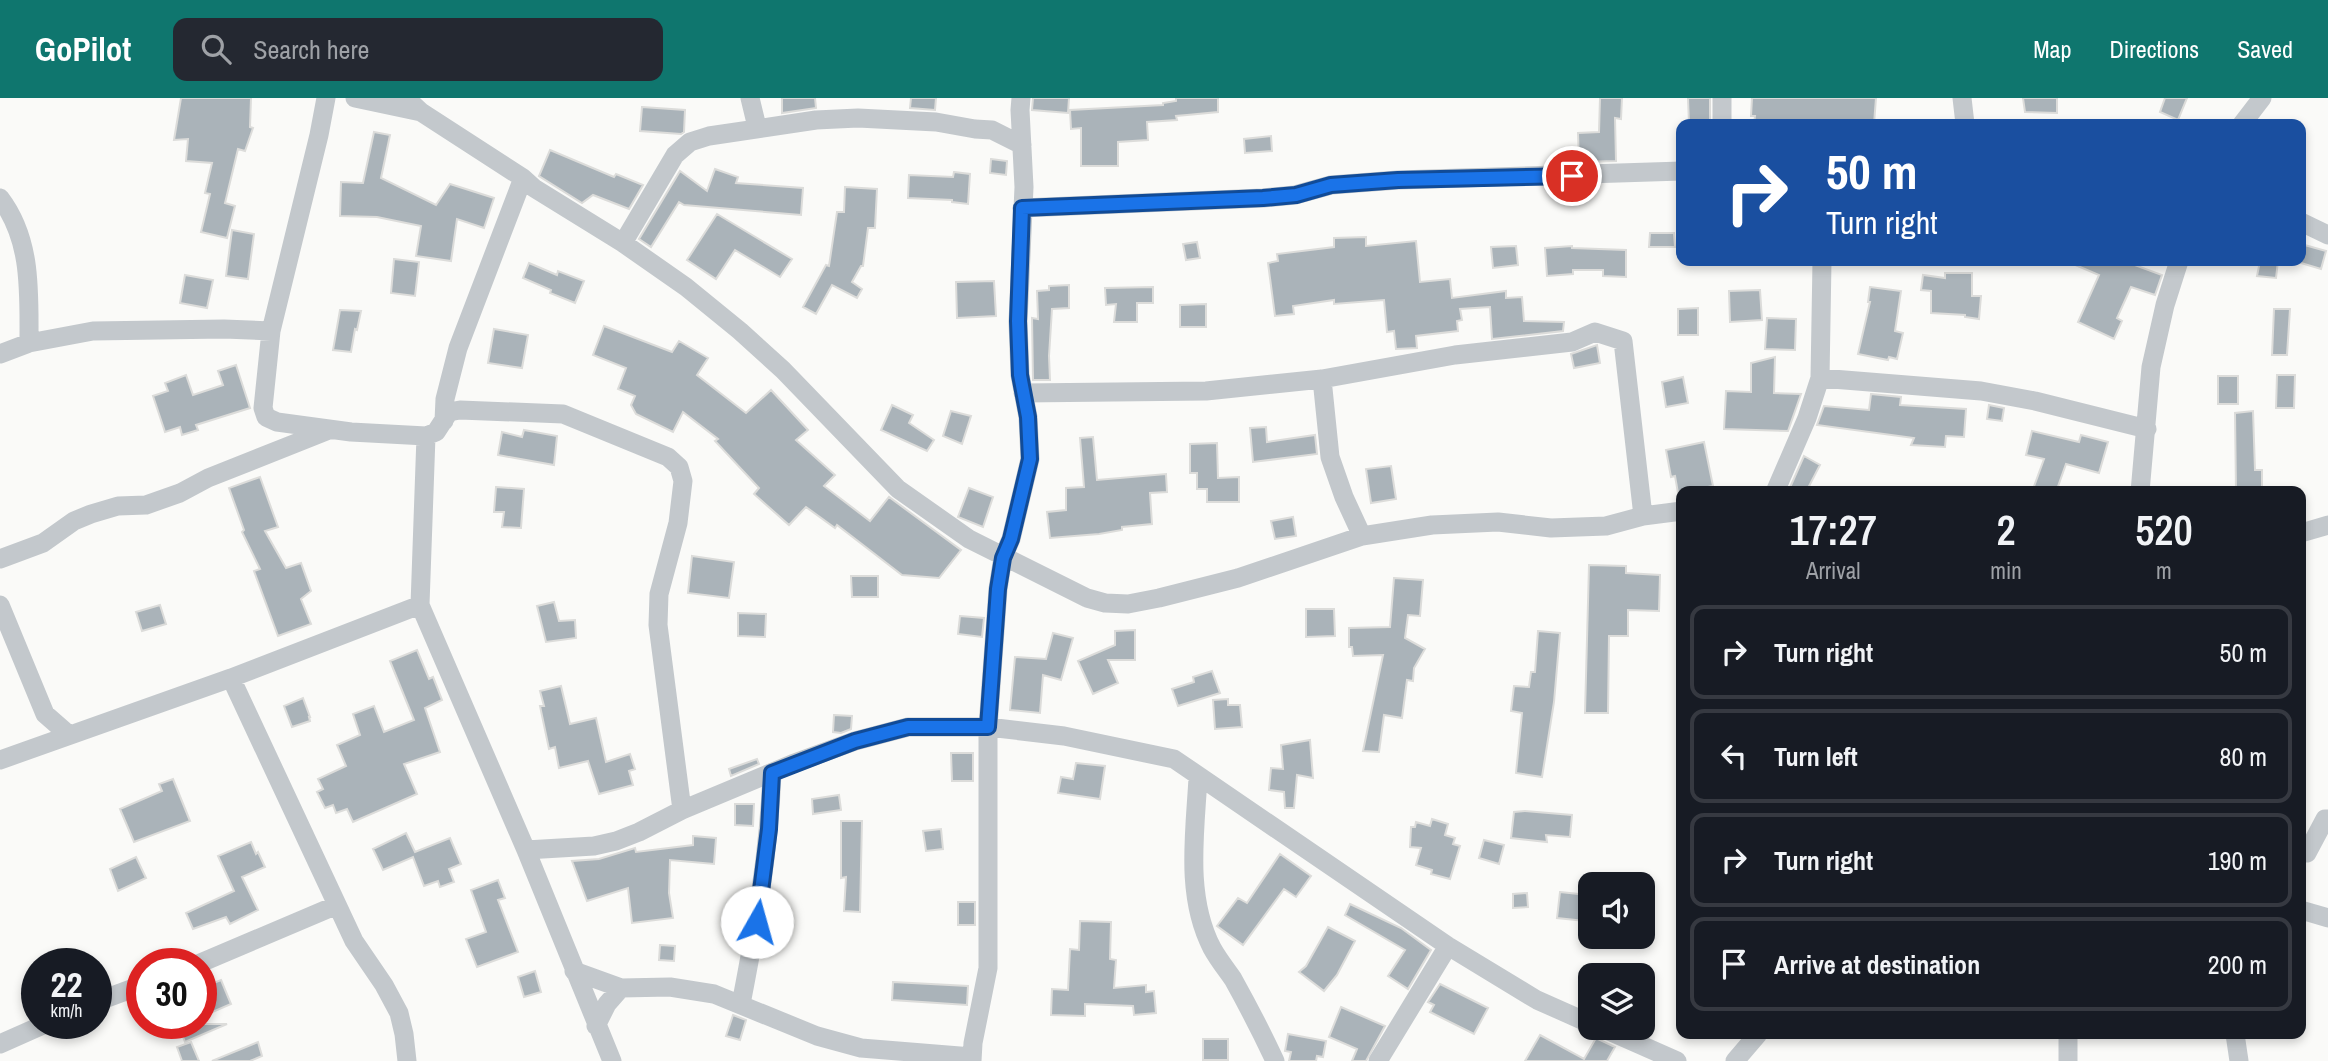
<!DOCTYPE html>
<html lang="en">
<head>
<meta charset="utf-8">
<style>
	:root { --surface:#171b24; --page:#242831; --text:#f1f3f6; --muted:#9ea1a6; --line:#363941; --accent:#0f766e }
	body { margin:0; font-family:"Archivo Narrow",sans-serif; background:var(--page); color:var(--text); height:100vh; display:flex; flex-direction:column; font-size:26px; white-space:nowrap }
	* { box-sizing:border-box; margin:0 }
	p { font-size:23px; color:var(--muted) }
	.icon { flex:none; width:38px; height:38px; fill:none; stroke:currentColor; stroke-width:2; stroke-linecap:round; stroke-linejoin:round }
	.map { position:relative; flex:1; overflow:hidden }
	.side { position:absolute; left:1676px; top:388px; width:630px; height:553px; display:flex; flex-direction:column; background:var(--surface); border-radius:14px; box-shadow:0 4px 10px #0003 }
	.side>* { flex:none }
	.top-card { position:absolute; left:1676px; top:21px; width:630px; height:147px; border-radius:14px; box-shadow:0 4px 10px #0003; background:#1a4fa0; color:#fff; overflow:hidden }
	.fabs { position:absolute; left:1578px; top:774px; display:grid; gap:14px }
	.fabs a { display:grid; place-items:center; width:77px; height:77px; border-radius:14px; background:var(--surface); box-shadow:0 4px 10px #0003; font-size:35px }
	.speed { position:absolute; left:21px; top:850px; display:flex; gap:14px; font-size:35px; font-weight:700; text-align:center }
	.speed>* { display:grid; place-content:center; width:91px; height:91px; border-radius:50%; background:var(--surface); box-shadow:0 4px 10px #0003; line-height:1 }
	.speed small { font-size:18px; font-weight:400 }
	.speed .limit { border:10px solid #d22; background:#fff; color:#111 }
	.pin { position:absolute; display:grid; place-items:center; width:60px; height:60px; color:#fff; margin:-30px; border:4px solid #fff; border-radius:50%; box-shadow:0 2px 7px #0007 }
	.me { position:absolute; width:77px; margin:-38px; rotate:7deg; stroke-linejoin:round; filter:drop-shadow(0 0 5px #0008) }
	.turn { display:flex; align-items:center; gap:24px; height:147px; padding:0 35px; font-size:32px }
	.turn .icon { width:91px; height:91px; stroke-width:2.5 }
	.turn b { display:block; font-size:49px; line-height:60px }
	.eta { display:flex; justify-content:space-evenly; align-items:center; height:119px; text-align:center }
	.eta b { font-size:42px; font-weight:600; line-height:49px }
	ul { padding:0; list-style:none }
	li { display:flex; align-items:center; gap:21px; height:94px; margin:0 14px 10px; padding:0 21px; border:4px solid var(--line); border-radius:14px }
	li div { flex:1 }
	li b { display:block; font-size:26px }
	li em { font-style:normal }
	header { display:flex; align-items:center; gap:42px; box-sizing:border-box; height:98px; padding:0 35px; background:var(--accent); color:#fff }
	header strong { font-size:33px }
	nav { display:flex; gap:38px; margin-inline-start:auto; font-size:24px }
	.search { width:490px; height:63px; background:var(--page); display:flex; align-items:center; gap:18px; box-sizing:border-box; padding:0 24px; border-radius:14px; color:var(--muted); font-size:26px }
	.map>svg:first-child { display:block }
</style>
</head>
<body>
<header>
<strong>GoPilot</strong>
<div class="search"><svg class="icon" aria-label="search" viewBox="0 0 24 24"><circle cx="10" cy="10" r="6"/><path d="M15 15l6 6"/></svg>Search here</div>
<nav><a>Map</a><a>Directions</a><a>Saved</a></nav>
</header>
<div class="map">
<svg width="2328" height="963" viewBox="0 0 2328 963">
	<rect width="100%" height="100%" fill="#fafaf8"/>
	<!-- building -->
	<path fill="#aab3b9" stroke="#dcdcda" stroke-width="2" d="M181 0H251L250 29 253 30 245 53 238 51 225 105 235 108 227 140 201 134 210 96 205 95 212 65 186 63 188 41 174 42Z
		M782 0H815L816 10 782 15Z
		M911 0H936L935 12 910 10Z
		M1033 0H1069L1068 15 1032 12Z
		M1176 0H1218V14L1187 17 1176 18 1177 22 1147 24 1148 42 1118 44V68H1081V30L1071 31 1070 12 1163 7V5L1176 3Z
		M1600 0H1622L1621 21 1615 20 1616 63 1579 64 1578 35 1599 34Z
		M1688 0H1710V26H1689Z
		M1752 0H1876L1874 26H1754L1755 18H1751Z
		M2023 0H2057V15L2025 14Z
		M2165 0H2187L2178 22 2160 14Z
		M642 9 685 12 684 34 681 36 640 33Z
		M374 34 390 37 381 80 436 107 450 86 494 100 484 130 457 121 451 163 416 158 421 128 377 119 340 118 341 84 363 85Z
		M1271 38 1272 53 1245 55 1244 41Z
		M550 52 614 79 616 76 643 87 629 111 593 97 582 105 539 78Z
		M991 61 1007 63 1006 77 990 75Z
		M715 71 738 79 736 85 803 90 801 117 684 107 679 104 651 149 639 141 680 73 707 93Z
		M954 74 970 76 968 106 952 104V102L908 100 909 77 953 79Z
		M845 89 877 91 875 130H868L863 168H861L852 184 862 191 857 200 832 187 816 216 803 209 826 167 829 168 837 114H844Z
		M717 116 792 161 780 179 735 152 716 181 687 162Z
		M232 132 254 136 248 181 226 178Z
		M1650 135H1674L1675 149H1649Z
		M1366 139V148L1416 143 1420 184 1450 181 1452 200 1506 193V200L1522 199 1524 223 1564 224 1563 233 1492 241 1490 209 1460 211 1462 222 1457 223 1458 233 1416 238 1417 250 1396 251 1394 233 1387 234 1384 202 1334 206V202L1293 208 1294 216 1275 218 1268 165 1278 163 1277 156 1334 149V140Z
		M1197 144 1200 160 1186 162 1183 146Z
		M2301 146 2326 153 2321 171 2301 165Z
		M1516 148 1518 167 1493 170 1491 149Z
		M1572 148V150L1626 152V179L1603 178V172H1573V176L1547 178 1545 150Z
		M394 161 419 164 415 198 391 195Z
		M2066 163H2124L2162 177 2155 197 2131 189 2117 220 2122 223 2114 241 2078 224 2099 177Z
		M2260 163H2278L2276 180 2257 178Z
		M529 165 557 177 558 173 584 183 575 205 550 195 551 192 523 180Z
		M1945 175H1972V198H1981L1979 221 1965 219V217L1931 215V193L1921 192 1923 177 1945 180Z
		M185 177 213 182 207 210 180 205Z
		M994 183 996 218 957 220 956 184Z
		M1069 187V210L1052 211 1049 258 1050 282H1033L1032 220 1038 221 1037 193 1049 192V188Z
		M1153 189V205H1137V224H1114L1116 206 1106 207 1105 190Z
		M1870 189 1901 193 1895 233 1903 235 1897 261 1889 259 1888 262 1858 256 1870 204H1868Z
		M1760 192 1762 222 1730 224 1729 193Z
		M1206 206V229H1180V207Z
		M1698 210V237H1678V211Z
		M2274 211H2290L2287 257H2272Z
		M340 212 361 213 357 232 355 231 351 254 333 252Z
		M1767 220 1796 221 1795 252 1765 251Z
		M604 228 672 254 679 243 708 260 697 277 746 315 771 292 808 332 796 342 835 377 824 388 870 423 889 399 961 452 939 480 902 477 837 427 835 430 806 409 789 427 754 396 759 390 715 343 718 341 683 314 673 334 636 316 631 307 635 298 618 291 626 270 593 257Z
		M494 231 528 237 522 270 488 265Z
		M1597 247 1600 265 1574 270 1571 256Z
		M1775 259 1774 295 1801 296 1788 333 1724 331 1726 293 1751 294V265Z
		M236 267 250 310 196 327 198 332 182 337 180 329 165 334 153 298 168 293 165 285 186 277 193 297 223 287 218 273Z
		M2277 277H2295L2294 310H2276Z
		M2218 278H2238V306H2218Z
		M1683 279 1688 305 1666 309 1662 284Z
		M1871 296 1901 299 1900 307 1966 311 1964 339 1946 338 1945 349 1911 347 1914 340 1817 327 1824 308 1869 312Z
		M892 307 913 317 909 325 934 342 927 353 881 332Z
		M1989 307 2004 310 2002 323 1987 321Z
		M951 313 971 318 962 346 943 338Z
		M2253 313 2255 372H2262V394H2236L2235 315Z
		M1266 329 1267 344 1315 337 1317 356 1253 364 1250 330Z
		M524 332 557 338 554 367 498 357 502 334 522 339Z
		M2032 333 2079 344 2081 337 2108 344 2099 375 2066 366 2056 394H2032L2044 361 2026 357Z
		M1093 339 1097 382 1166 376 1167 394 1150 395 1152 426 1122 429V432L1099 436 1050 440 1047 414 1066 412V390L1084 389 1080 340Z
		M1704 344 1713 388 1678 395 1675 378 1671 379 1666 352Z
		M1217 345 1218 380 1239 379V404H1207V391H1197V375H1190V346Z
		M1804 358 1820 367 1806 394H1788Z
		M1391 368 1396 401 1371 405 1366 371Z
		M260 379 278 429 265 433 286 470 301 465 311 493 301 501 311 526 278 538 254 473 260 471 242 434 244 432 229 390Z
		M496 389 524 391 521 430 502 429 504 414H494Z
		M969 390 993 399 983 429 958 419Z
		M1293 419 1296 438 1275 441 1271 423Z
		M692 458 734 464 729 500 688 495Z
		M1589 467 1626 468V475L1660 477 1659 513 1628 512V538H1609L1608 615H1585Z
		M851 478H878V499H852Z
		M1394 480 1423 482 1420 518 1408 517 1405 540 1425 551 1414 570 1413 583 1407 582 1402 620 1384 617 1379 654 1363 653 1383 557 1353 558 1352 549H1349V530L1390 529Z
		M554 504 559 523 575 522 576 540 546 544 537 508Z
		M160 507 166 526 142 533 136 514Z
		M1306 511H1334L1335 538 1306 539Z
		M738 515 766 516 765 539 738 538Z
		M960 518 984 520 982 539 958 536Z
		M1135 532V562H1108L1118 585 1093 596 1078 563 1115 547V533Z
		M1538 533 1560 535 1554 604 1542 679 1516 675 1522 615 1511 613 1514 588 1529 589 1531 574H1535Z
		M1053 535 1073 540 1061 582 1043 577 1040 615 1010 612 1015 559 1046 561Z
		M417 552 429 581 433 579 442 602 425 610 440 654 404 666 417 696 353 724 347 711 336 715 333 707 325 710 317 694 323 691 318 681 346 668 337 647 360 637 353 616 374 608 384 634 414 622 390 563Z
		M1212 573 1220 595 1178 608 1172 591 1194 584 1193 579Z
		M561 588 570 626 596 620 606 664 630 656 635 671 629 673 633 687 599 696 588 663 559 670 555 649 549 651 540 608H544L540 593Z
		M303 600 310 619H309L310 623 292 629 284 608Z
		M1228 601V607H1240L1242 629 1215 631 1213 602Z
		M834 617 852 618 851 631 841 635 833 634Z
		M1310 642 1313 680 1297 677 1294 710H1285L1284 694 1269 692 1271 670 1283 671 1281 647Z
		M951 655H973V683H952Z
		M757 661 759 666 731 678 729 671Z
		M1076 665 1105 668 1100 701 1058 695 1061 679 1073 681Z
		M173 681 190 723 134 744 120 711 162 693 159 686Z
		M839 697 841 712 813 716 812 701Z
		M735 706H754L753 728 735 727Z
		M1525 713 1572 717 1570 739 1546 737 1547 744 1511 740 1514 714Z
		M1432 721 1448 726 1445 737 1455 740 1453 746 1460 748 1450 781 1431 776 1432 772 1416 767 1421 750 1410 749 1411 729H1415L1416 724 1430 728Z
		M841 723H862L860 814 844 813 846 779 841 780Z
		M941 731 943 751 926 753 923 733Z
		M406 735 415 754 450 740 461 766 449 771 454 784 440 789 438 783 424 788 413 759 383 772 373 751Z
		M693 738 716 740 714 766 670 762 669 795 673 820 632 825 628 790 587 803 572 763 599 761 635 750 636 754 693 747Z
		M1484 742 1504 747 1499 766 1479 760Z
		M251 744 256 756 258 754 265 769 242 779 258 812 230 826 226 819 193 831 186 815 234 793 218 758Z
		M1280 756 1311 778 1296 799 1284 791 1243 847 1217 828 1238 800 1247 805Z
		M136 759 146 780 118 793 110 771Z
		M498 782 505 800 498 802 518 854 477 869 466 841 486 834 471 792Z
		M1560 794 1588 797 1585 823 1557 820Z
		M1527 795 1528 809 1513 810V796Z
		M958 804H975V827H958Z
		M1350 806 1401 830 1431 852 1408 891 1388 878 1405 852 1345 817Z
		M1080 823 1111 824 1110 861 1116 862 1114 890 1146 887V894L1154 893 1156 915 1134 917 1133 908 1085 906V918L1051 917 1052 891 1068 892 1070 851 1079 852Z
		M1328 829 1355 843 1337 877 1324 893 1299 874 1306 868Z
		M660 847 675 848 674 863 659 862Z
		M535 873 541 894 524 899 518 879Z
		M221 882 231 906 201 919V890Z
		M893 884 968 888 967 907 892 902Z
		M1440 886 1488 910 1474 936 1430 914 1434 907 1428 904Z
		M1341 909 1385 928 1366 963H1352L1357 951 1329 939Z
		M733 917 746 922 740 942 726 938Z
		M178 926H227L185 944Z
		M1288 936 1326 943 1323 959 1317 958 1316 963H1289L1291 954 1285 953Z
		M1540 937 1584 961 1596 940 1615 949 1607 963H1525Z
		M1203 941H1228V962H1203Z
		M191 944 199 963H182L177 949Z
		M258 944 262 958 250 963H212Z"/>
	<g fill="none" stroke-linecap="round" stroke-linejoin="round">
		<!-- street -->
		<path stroke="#c3c8cc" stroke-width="19" d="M326 0 319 37 271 233 263 310 266 319 277 324 351 334 426 338 420 507 526 752 612 963
			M355 0 421 14
			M406 0 421 14 523 80 534 90 623 145 686 189 740 233 783 272 898 391 969 441 1087 500 1105 505 1128 506 1159 500 1238 480 1362 438 1432 427 1498 424 1551 430 1606 428 1643 418 1682 413
			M750 0 757 29
			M1722 0V26
			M1962 0 1965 26
			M2242 26 2262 0
			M0 100C32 142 29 194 29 245
			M1022 110 1263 100 1295 97 1331 87 1398 82 1682 73
			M2301 124 2328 137
			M623 145 675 57 690 44 709 38 816 22 858 20 936 24 975 31 992 32 1022 47
			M0 256 29 245 93 233 224 231 271 233
			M1820 280 1981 293 2035 303 2147 331
			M1322 281 1330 359 1344 399 1362 438
			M1023 295 1206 293 1322 281 1455 257 1572 244 1595 234 1623 243 1643 418
			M444 323 445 301 458 250 523 80
			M426 338 436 334 449 314 460 312 563 316 668 359 679 369 683 383 678 425 659 496 658 527 682 712
			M1775 394 1807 320 1820 280 1822 163
			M2140 394 2151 269 2165 207 2179 163
			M2301 435 2328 427
			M0 461 43 445 74 423 91 416 118 408 146 407 180 395 208 380 329 332
			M0 507 45 616 69 637
			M231 580 354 843 384 887 399 915 404 936 407 963
			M0 662 231 580 420 507
			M1198 680C1195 735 1185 798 1212 850 1218 861 1226 871 1233 881 1248 908 1262 935 1275 963
			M2306 751 2307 755 2325 721H2328
			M526 752 594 748 616 743 639 734 682 712 792 666 855 643 908 629H988L1064 638 1174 661 1448 848 1537 902 1591 926
			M2301 812 2328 820
			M198 866 337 807
			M574 873 621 890 670 889 714 896 817 938 861 950 972 959
			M96 904 142 887
			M741 906C756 829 769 754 772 675
			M596 928 607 906 621 890
			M1600 929 1677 963
			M2068 936V963
			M2235 936 2239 963
			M0 946 45 926
			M972 963 973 945 988 870V629L998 491 1003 459 1011 441 1030 361 1028 319 1020 277 1018 224 1024 89 1020 12 1021 0
			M1378 963 1448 848
			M1735 963 1758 936"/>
	</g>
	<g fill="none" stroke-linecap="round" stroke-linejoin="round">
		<!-- route casing -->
		<g stroke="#114b97" stroke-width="18">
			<path id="route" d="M757 824 769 731 772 675 855 643 908 629H988L998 491 1003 460 1011 441 1030 361 1028 319 1020 277 1018 223 1022 110 1263 100 1296 97 1331 87 1398 82 1572 78"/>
		</g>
		<!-- route -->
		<use href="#route" stroke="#1a73e8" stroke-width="12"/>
	</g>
</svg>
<div class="fabs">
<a><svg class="icon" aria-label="sound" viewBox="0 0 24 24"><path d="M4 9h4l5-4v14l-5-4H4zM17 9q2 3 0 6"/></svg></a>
<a><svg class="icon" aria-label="layers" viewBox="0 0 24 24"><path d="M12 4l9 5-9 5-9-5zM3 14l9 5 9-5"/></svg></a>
</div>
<div class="speed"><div>22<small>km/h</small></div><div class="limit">30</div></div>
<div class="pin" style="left:1572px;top:78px;background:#d93025"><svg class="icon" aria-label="arrive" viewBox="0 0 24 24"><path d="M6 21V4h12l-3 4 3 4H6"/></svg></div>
<svg class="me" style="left:757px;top:824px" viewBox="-20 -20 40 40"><circle r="19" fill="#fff"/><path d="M0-13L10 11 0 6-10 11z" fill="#1a73e8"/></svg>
<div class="top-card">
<div class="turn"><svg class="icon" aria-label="right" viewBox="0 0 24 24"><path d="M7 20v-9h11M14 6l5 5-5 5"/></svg><div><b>50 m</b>Turn right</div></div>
</div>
<section class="side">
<div class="eta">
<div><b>17:27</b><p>Arrival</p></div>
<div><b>2</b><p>min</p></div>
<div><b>520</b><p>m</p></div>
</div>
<ul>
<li><svg class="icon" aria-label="right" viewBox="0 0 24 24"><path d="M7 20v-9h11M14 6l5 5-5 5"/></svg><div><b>Turn right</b></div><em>50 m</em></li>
<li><svg class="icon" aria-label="left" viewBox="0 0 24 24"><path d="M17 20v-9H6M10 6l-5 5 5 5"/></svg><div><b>Turn left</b></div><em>80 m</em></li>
<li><svg class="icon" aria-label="right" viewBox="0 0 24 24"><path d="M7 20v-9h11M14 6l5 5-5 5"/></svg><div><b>Turn right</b></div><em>190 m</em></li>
<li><svg class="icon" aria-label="arrive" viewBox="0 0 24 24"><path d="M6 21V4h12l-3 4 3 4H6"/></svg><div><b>Arrive at destination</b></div><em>200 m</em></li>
</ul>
</section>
</div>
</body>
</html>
